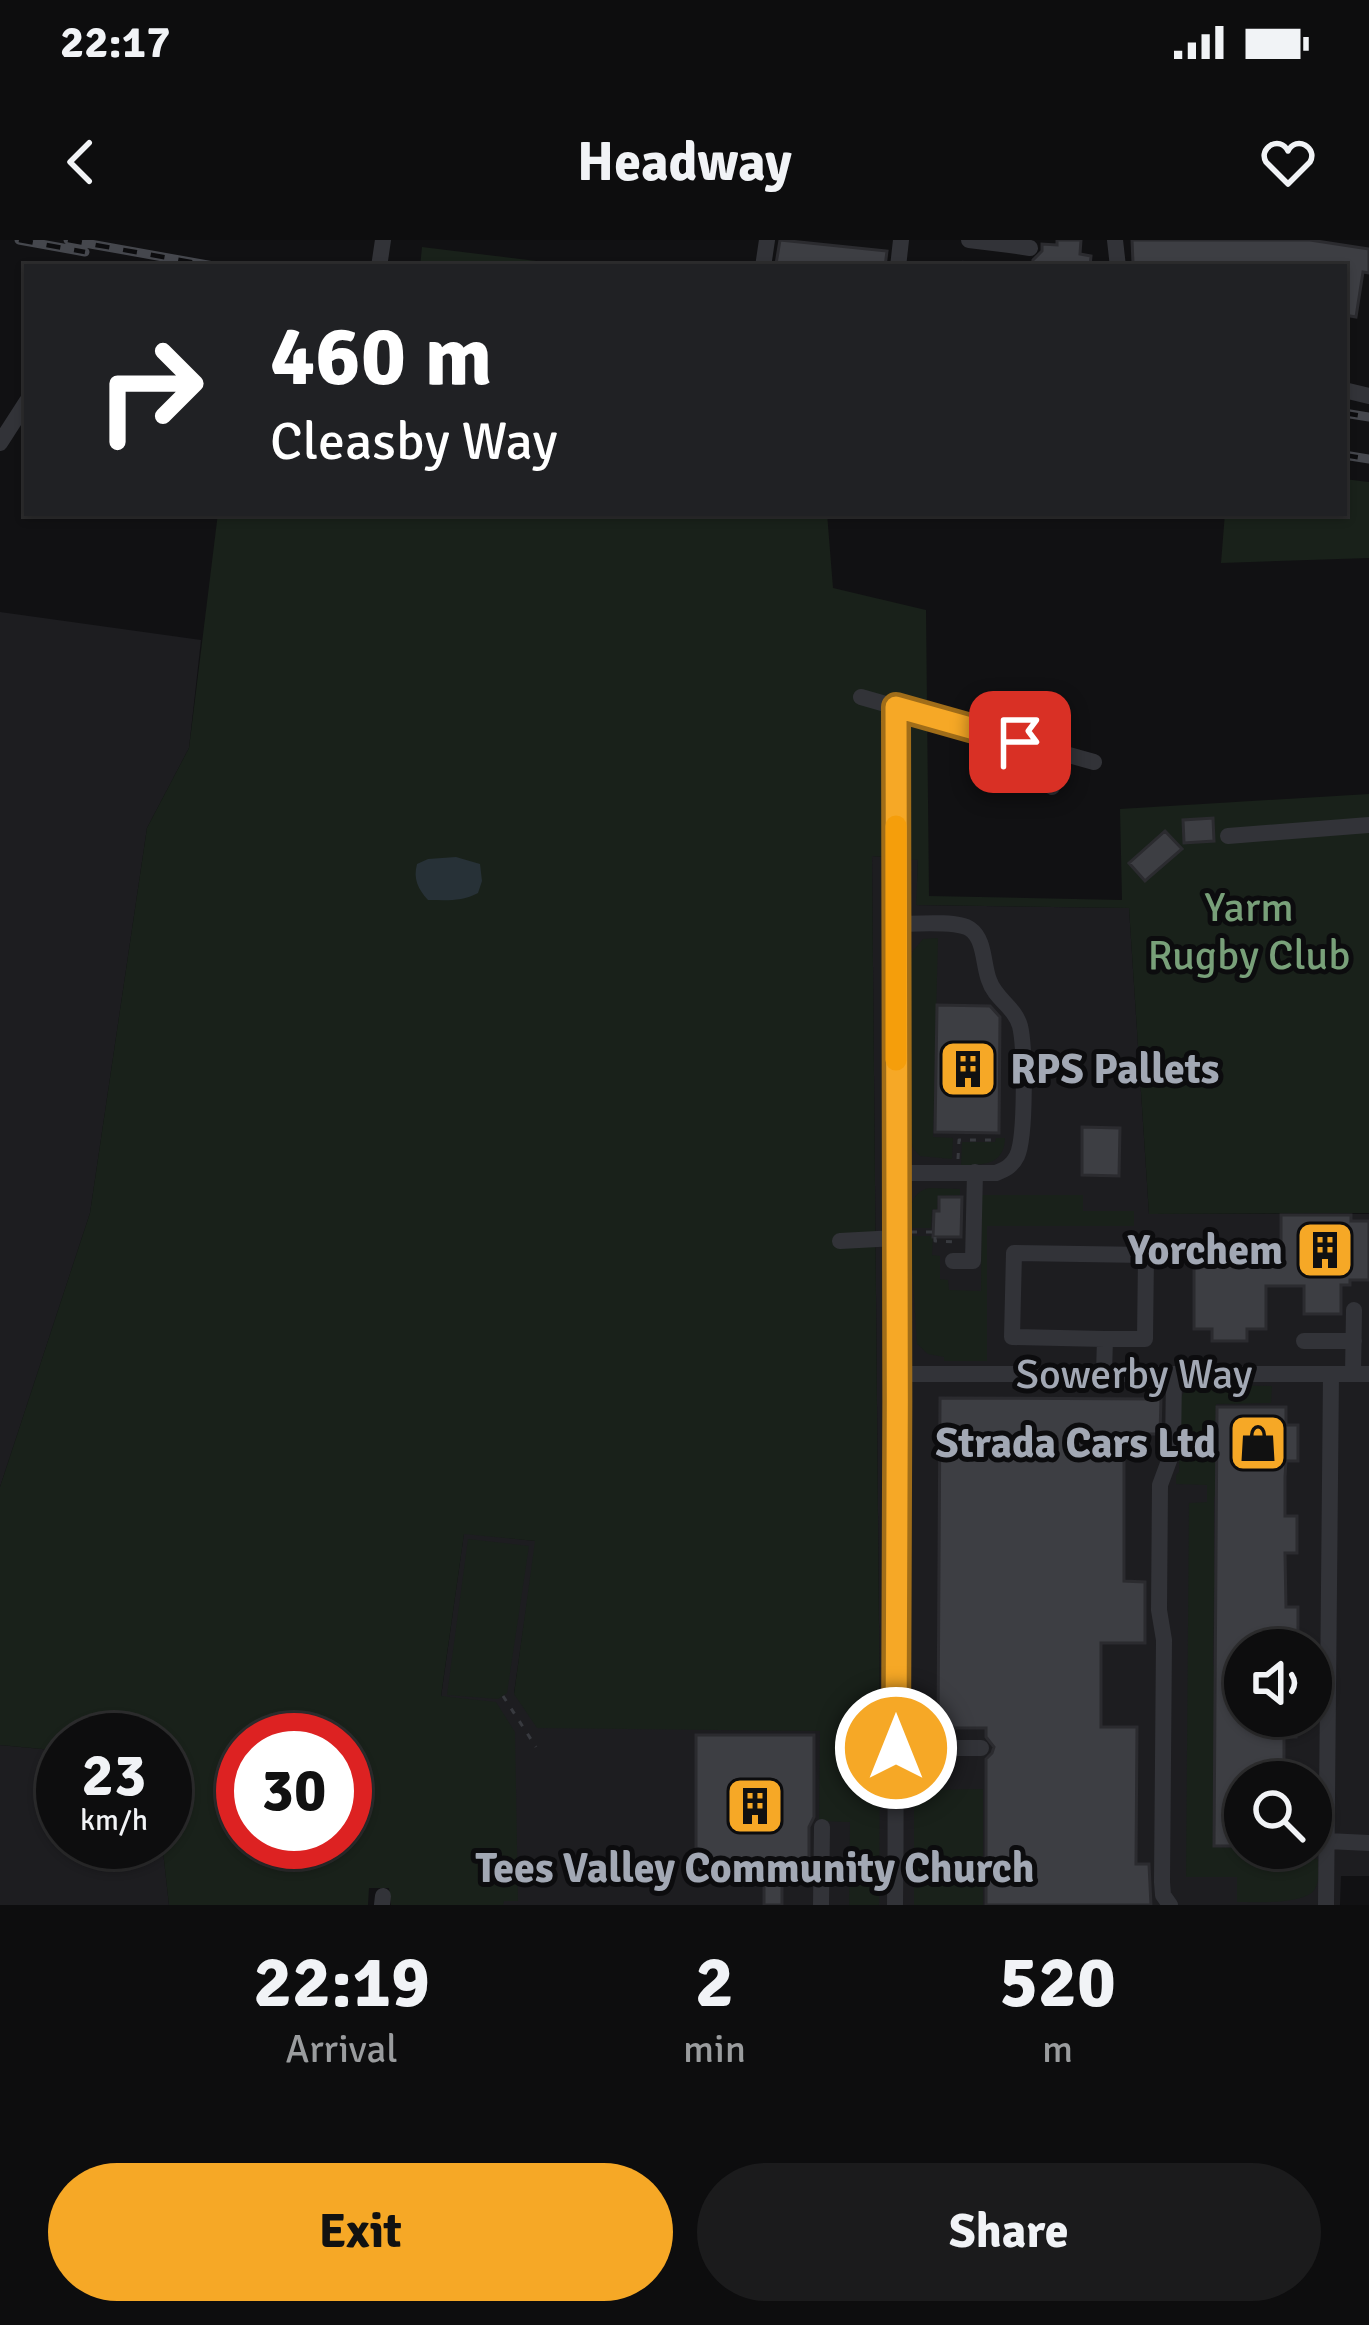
<!DOCTYPE html>
<html lang="en">
<head>
<meta charset="utf-8">
<style>
	:root { --surface:#0d0d0e; --page:#1b1b1c; --text:#f1f3f6; --muted:#9a9c9e; --line:#2d2d2e; --accent:#f6a826 }
	body { margin:0; font-family:Signika,sans-serif; background:var(--page); color:var(--text); height:100vh; display:flex; flex-direction:column; font-size:45px; white-space:nowrap }
	* { box-sizing:border-box; margin:0 }
	p { font-size:39px; color:var(--muted) }
	.icon { flex:none; width:66px; height:66px; fill:none; stroke:currentColor; stroke-width:2; stroke-linecap:round; stroke-linejoin:round }
	.map { position:relative; height:1665px; overflow:hidden }
	.panel { display:flex; flex-direction:column; background:var(--surface); flex:1 }
	.panel>* { flex:none }
	.guide { position:absolute; left:24px; top:24px; width:1323px; height:252px; border-radius:0px; box-shadow:0 3px 9px #0004,0 0 0 3px var(--line); background:#202124; color:#fff; overflow:hidden }
	.buttons { position:absolute; left:1224px; top:1389px; display:grid; gap:24px }
	.buttons a { display:grid; place-items:center; width:108px; height:108px; border-radius:50%; background:var(--surface); box-shadow:0 3px 9px #0004,0 0 0 3px var(--line); font-size:60px }
	.speed { position:absolute; left:36px; top:1473px; display:flex; gap:24px; font-size:60px; font-weight:700; text-align:center }
	.speed>* { display:grid; place-content:center; width:156px; height:156px; border-radius:50%; background:var(--surface); box-shadow:0 3px 9px #0004,0 0 0 3px var(--line); line-height:1 }
	.speed small { font-size:30px; font-weight:400 }
	.speed .limit { border:18px solid #d22; background:#fff; color:#111 }
	.pin { position:absolute; display:grid; place-items:center; width:102px; height:102px; color:#fff; margin:-51px; border-radius:24px; box-shadow:0 6px 18px #0006 }
	.me { position:absolute; width:132px; margin:-66px; rotate:0deg; stroke-linejoin:round; filter:drop-shadow(0 0 9px #0008) }
	.turn { display:flex; align-items:center; gap:42px; height:252px; padding:0 48px; font-size:54px }
	.turn .icon { width:156px; height:156px; stroke-width:2.5 }
	.turn b { display:block; font-size:84px; line-height:102px }
	.eta { display:flex; justify-content:space-evenly; align-items:center; height:204px; text-align:center }
	.eta b { font-size:72px; font-weight:700; line-height:84px }
	.primary-button { display:flex; gap:24px; margin-top:auto; padding:24px 48px }
	.primary-button a { flex:1; height:138px; border-radius:72px; background:var(--accent); color:#111; font-size:48px; font-weight:700; line-height:138px; text-align:center }
	.primary-button a+a { background:var(--page); color:var(--text) }
	.status { display:flex; justify-content:space-between; align-items:center; height:84px; padding:0 60px; background:var(--surface); direction:ltr }
	.status svg { height:33px; fill:currentColor }
	header { display:flex; justify-content:space-between; align-items:center; height:156px; padding:0 48px; background:var(--surface); font-size:54px; font-weight:700 }
	.map>svg:first-child { display:block }
</style>
</head>
<body>
<div class="status"><b>22:17</b><svg viewBox="0 0 49 12"><path d="M0 12V9h3v3zM5 12V6h3v6zM10 12V3h3v9zM15 12V0h3v12zM26 1h20v11H26zM47 4h2v5h-2z"/></svg></div>
<header><svg class="icon" aria-label="back" viewBox="0 0 24 24"><path d="M15 5l-7 7 7 7"/></svg>Headway<svg class="icon" aria-label="heart" viewBox="0 0 24 24"><path d="M12 20l-8-8c-3-5 5-10 8-4 3-6 11-1 8 4z"/></svg></header>
<div class="map">
<svg width="1369" height="1665" viewBox="0 0 1369 1665">
	<rect width="100%" height="100%" fill="#111113"/>
	<!-- built -->
	<path fill="#1d1d20" fill-rule="evenodd" d="M0 372 201 400 189 508 147 588 90 973 0 1247Z
		M872 616 918 619 917 665 1129 668 1149 974H1369V1636H1341L1340 1665H442L441 1457 464 1293 536 1301 514 1453 880 1491ZM1245 1410H1311V1476H1245ZM1245 1542H1311V1608H1245Z
		M0 1505 63 1511V1602H162L169 1665H0Z"/>
	<!-- green -->
	<path fill="#19211a" fill-rule="evenodd" d="M422 7 585 27H420Z
		M1344 239 1369 242V318L1221 323 1225 273H1344Z
		M218 273H827L833 348 926 370 929 656 1122 660 1120 569 1369 554V973L1149 974 1129 668 916 665 918 620 872 616 880 1494 879 1665H849L850 1582 819 1581 820 1491 537 1488 514 1454 535 1301 464 1294 441 1456 496 1462 515 1492 518 1661H504L503 1665H391L389 1648H369L368 1665H169L162 1602H165V1500H63V1511L0 1505V1247L90 973 147 588 189 508ZM243 1500H345V1602H243Z
		M938 698 933 897 953 898 952 919 920 916 913 908 910 898 911 718 913 711 923 699Z
		M996 898H1005C1004 925 984 925 961 925L962 902H995Z
		M929 948 960 949V955L938 956 937 969 932 970 931 988H909C910 970 909 953 929 948Z
		M982 955H1083V971H1134V986H987V1121H944V1117L928 1114 917 1104 910 996H933L932 1015 940 1016V1039L948 1040 949 1050 981 1051Z
		M1196 1145 1272 1146 1271 1163 1216 1164 1215 1240H1248L1276 1257H1214V1333L1245 1334 1277 1348H1214L1213 1425 1245 1426 1214 1443V1515L1270 1533H1213V1607L1265 1608 1266 1618 1318 1619C1318 1628 1320 1641 1315 1649 1305 1665 1256 1662 1237 1662V1637H1186L1189 1263 1207 1262V1245L1176 1244V1235L1179 1232 1180 1160 1184 1152Z
		M468 1299 529 1306 507 1453 498 1459 447 1455Z
		M917 1516 923 1519 924 1550 983 1549V1665H914V1518Z"/>
	<!-- water -->
	<path fill="#273137" d="M456 617 480 624 482 641 478 653C462 662 445 660 428 660 418 649 413 639 417 624L428 619Z"/>
	<!-- building -->
	<path fill="#3d3e43" stroke="#2b2b2f" stroke-width="3" d="M780 0 887 11 885 27H804L776 24Z
		M1057 0H1081L1080 14 1091 16 1090 27H1032L1033 20 1042 11V4L1057 5Z
		M1132 0H1310L1369 9V33L1363 32 1356 77 1344 75V27H1163L1133 23Z
		M1213 578 1214 601 1184 603 1183 580Z
		M1165 591 1182 609 1145 641 1129 623Z
		M937 765 990 766 1000 777 999 893 935 892Z
		M1082 887 1120 888 1119 936 1082 935Z
		M939 957H962L961 997H933L934 971H939Z
		M1281 975H1351V981H1369V1040H1350V1045H1341V1074H1304V1046H1266V1089H1247V1101H1212V1089H1194V1017H1281Z
		M940 1158 1161 1159 1160 1194H1124V1341L1145 1342V1403H1101V1487H1137L1136 1624H1149L1151 1665H986V1519L992 1513 994 1507 986 1497V1488H938Z
		M1217 1167H1286V1185H1298V1221H1286L1285 1237V1276H1297V1313H1285L1286 1367H1298V1404H1286V1410H1245V1476H1296V1497H1284V1542H1245V1606H1214Z
		M696 1495H814V1577L809 1587V1637H782V1665H764V1637H696Z"/>
	<g fill="none" stroke-linecap="round" stroke-linejoin="round">
		<!-- path -->
		<path stroke="#383a3f" stroke-width="3" stroke-dasharray="6 9" stroke-linecap="butt" d="M963 27 965 14
			M958 919 959 900H994
			M911 992H934
			M935 997V1001L958 1002
			M503 1456 536 1507"/>
		<!-- minor -->
		<path stroke="#323338" stroke-width="16" d="M969 0 1010 5V0
			M1115 0 1118 27
			M1010 5 1030 8
			M379 27 383 0
			M763 27 767 0
			M898 27 901 0
			M1344 150 1369 156
			M0 203 27 161
			M861 457 896 467
			M1052 547 1062 513
			M1228 596 1369 585
			M896 684C913 684 957 680 970 689 985 699 983 725 989 740 995 759 1014 766 1020 786 1025 807 1026 897 1017 916 1012 926 1006 929 996 933H896
			M840 1001 896 998
			M953 1021H973L975 932
			M1304 1101H1354
			M1104 1133 1105 1099 1012 1097 1014 1013 1146 1015 1145 1099H1105
			M899 1134H1369
			M1353 1134 1354 1070
			M896 1508H981
			M1327 1601 1369 1603
			M382 1665 383 1656
			M821 1665 822 1587
			M895 1665C899 1266 897 867 896 467L1094 522
			M1170 1665 1163 1655 1162 1642 1164 1400 1159 1370 1160 1245 1173 1210 1174 1134
			M1326 1665 1331 1134"/>
		<!-- rail casing -->
		<g stroke="#45474d" stroke-width="9">
			<path id="rail" d="M19 0 85 12
				M68 0 219 27
				M1344 173 1369 177
				M1344 215 1369 219"/>
		</g>
		<!-- rail -->
		<use href="#rail" stroke="#0c0c0e" stroke-width="4.5" stroke-dasharray="14" stroke-linecap="butt"/>
	</g>
	<g fill="none" stroke-linecap="round" stroke-linejoin="round">
		<!-- route casing -->
		<g stroke="#a06d19" stroke-width="30">
			<path id="route" d="M896 1508C899 1161 896 814 896 467L1020 502"/>
		</g>
		<!-- route -->
		<use href="#route" stroke="#f6a826" stroke-width="21"/>
		<!-- slow -->
		<path stroke="#f59e0b" stroke-width="21" d="M896 820V586"/>
	</g>
	<!-- icons -->
	<defs>
		<g id="building-square" transform="scale(3)"><rect x="-9" y="-9" width="18" height="18" rx="4" fill="#f6a826" stroke="#0c0c0e"/><path d="M-4-6H4V6H1V3H-1V6H-4ZM-2.5-4.3h1.7v1.8h-1.7ZM.8-4.3h1.7v1.8H.8ZM-2.5-1h1.7V.8h-1.7ZM.8-1h1.7V.8H.8Z" fill="#111"/></g>
		<g id="shop-square" transform="scale(3)"><rect x="-9" y="-9" width="18" height="18" rx="4" fill="#f6a826" stroke="#0c0c0e"/><path d="M-5-2.5h2.3a2.7 3.5 0 0 1 5.4 0H5L5.5 6h-11ZM-1.5-2.5h3a1.5 2.3 0 0 0-3 0Z" fill="#111"/></g>
	</defs>
	<g fill-rule="evenodd">
		<use href="#building-square" x="968" y="829"/>
		<use href="#building-square" x="1325" y="1010"/>
		<use href="#shop-square" x="1258" y="1203"/>
		<use href="#building-square" x="755" y="1566"/>
	</g>
	<g text-anchor="middle" dominant-baseline="central" stroke-width="10" stroke-linejoin="round" paint-order="stroke">
		<!-- park labels -->
		<g font-size="42" fill="#78a079" stroke="#0c0c0e">
			<text x="1249" y="667">Yarm<tspan x="1249" dy="48">Rugby Club</tspan></text>
		</g>
		<!-- poi labels -->
		<g font-size="42" font-weight="bold" fill="#a2a8b4" stroke="#0c0c0e" text-anchor="end">
			<text x="1010" y="829" text-anchor="start">RPS Pallets</text>
			<text x="1283" y="1010">Yorchem</text>
			<text x="1216" y="1203">Strada Cars Ltd</text>
			<text x="755" y="1628" text-anchor="middle">Tees Valley Community Church</text>
		</g>
		<!-- street labels -->
		<g font-size="42" fill="#a2a8b4" stroke="#0c0c0e">
			<text x="1134" y="1134">Sowerby Way</text>
		</g>
	</g>
</svg>
<div class="buttons">
<a><svg class="icon" aria-label="sound" viewBox="0 0 24 24"><path d="M4 9h4l5-4v14l-5-4H4zM17 9q2 3 0 6"/></svg></a>
<a><svg class="icon" aria-label="search" viewBox="0 0 24 24"><circle cx="10" cy="10" r="6"/><path d="M15 15l6 6"/></svg></a>
</div>
<div class="speed"><div>23<small>km/h</small></div><div class="limit">30</div></div>
<div class="pin" style="left:1020px;top:502px;background:#d93025"><svg class="icon" aria-label="arrive" viewBox="0 0 24 24"><path d="M6 21V4h12l-3 4 3 4H6"/></svg></div>
<svg class="me" style="left:896px;top:1508px" viewBox="-20 -20 40 40"><circle r="17" fill="#f6a826" stroke="#fff" stroke-width="3"/><path d="M0-11L8 9 0 5-8 9z" fill="#fff"/></svg>
<div class="guide">
<div class="turn"><svg class="icon" aria-label="right" viewBox="0 0 24 24"><path d="M7 20v-9h11M14 6l5 5-5 5"/></svg><div><b>460 m</b>Cleasby Way</div></div>
</div>
</div>
<section class="panel">
<div class="eta">
<div><b>22:19</b><p>Arrival</p></div>
<div><b>2</b><p>min</p></div>
<div><b>520</b><p>m</p></div>
</div>
<div class="primary-button"><a>Exit</a><a>Share</a></div>
</section>
</body>
</html>
